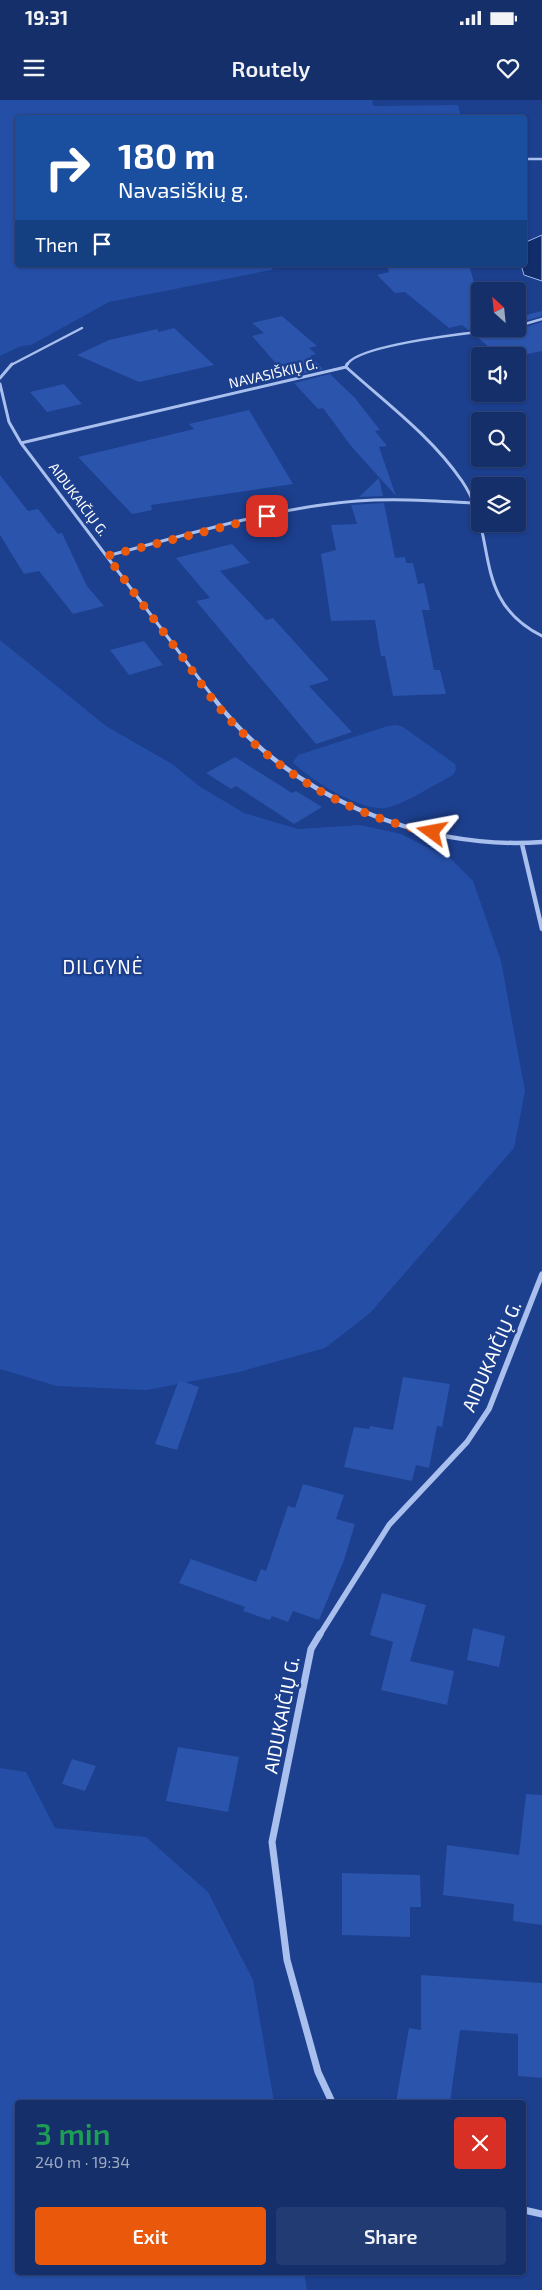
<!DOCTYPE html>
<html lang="en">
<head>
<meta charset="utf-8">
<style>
	:root { --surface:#152f6a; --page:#223b72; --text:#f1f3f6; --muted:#9da9c1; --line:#344a7e; --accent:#ea580c }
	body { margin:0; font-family:"Exo 2",sans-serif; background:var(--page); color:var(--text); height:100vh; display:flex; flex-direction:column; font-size:19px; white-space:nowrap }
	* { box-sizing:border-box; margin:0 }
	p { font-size:16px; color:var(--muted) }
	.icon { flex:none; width:28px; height:28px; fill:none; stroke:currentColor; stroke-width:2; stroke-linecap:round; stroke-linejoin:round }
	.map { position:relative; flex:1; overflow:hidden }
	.drawer { position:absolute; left:15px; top:2000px; width:511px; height:175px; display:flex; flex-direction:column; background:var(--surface); border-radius:5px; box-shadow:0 1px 4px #0004,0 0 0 1px var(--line) }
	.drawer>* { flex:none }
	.guide { position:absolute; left:15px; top:15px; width:512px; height:152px; border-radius:5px; box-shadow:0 1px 4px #0004,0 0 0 1px var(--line); background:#1a4fa0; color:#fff; overflow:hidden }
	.needle { width:32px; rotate:333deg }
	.buttons { position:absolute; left:471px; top:182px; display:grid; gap:10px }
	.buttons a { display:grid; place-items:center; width:55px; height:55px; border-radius:5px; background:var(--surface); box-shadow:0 1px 4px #0004,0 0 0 1px var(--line); font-size:25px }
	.pin { position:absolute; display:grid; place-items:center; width:42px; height:42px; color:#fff; margin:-21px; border-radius:10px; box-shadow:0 2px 8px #0006 }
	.me { position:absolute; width:55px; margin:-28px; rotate:283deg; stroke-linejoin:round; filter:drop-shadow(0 0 4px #0008) }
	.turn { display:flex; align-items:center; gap:18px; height:105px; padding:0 20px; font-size:22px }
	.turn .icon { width:65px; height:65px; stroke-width:2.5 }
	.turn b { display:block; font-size:35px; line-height:42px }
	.then { display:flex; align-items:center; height:48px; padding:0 20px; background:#0003; gap:10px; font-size:19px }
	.round { display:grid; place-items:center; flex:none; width:52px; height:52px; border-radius:5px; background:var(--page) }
	.head { display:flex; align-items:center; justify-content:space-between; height:85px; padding:0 20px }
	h1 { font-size:30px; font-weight:600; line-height:38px; color:#1e9e55 }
	.action { display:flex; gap:10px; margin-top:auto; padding:10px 20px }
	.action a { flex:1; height:58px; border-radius:5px; background:var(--accent); color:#fff; font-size:20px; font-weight:600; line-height:58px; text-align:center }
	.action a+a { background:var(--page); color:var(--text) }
	.status { display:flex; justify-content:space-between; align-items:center; height:35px; padding:0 25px; background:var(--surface); direction:ltr }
	.status svg { height:14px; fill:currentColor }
	header { display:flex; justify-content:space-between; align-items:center; height:65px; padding:0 20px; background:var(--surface); font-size:22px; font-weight:600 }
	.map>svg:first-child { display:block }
</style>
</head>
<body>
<div class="status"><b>19:31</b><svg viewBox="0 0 49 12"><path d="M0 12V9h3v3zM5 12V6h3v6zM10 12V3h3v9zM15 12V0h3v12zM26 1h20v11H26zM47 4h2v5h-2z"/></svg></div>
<header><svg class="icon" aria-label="menu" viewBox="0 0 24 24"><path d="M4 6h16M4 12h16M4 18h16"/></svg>Routely<svg class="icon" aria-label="heart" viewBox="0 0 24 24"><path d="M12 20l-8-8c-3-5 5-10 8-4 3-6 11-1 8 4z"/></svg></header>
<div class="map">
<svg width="542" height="2190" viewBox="0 0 542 2190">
	<rect width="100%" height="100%" fill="#1c3f8e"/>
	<!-- green -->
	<path fill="#254fa7" d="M0 0H372L373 6 458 5 461 17 18 18V165H278L271 170 109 202 31 245 21 246 0 256Z
		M0 540 106 626 172 664 199 686 244 713 298 729 360 725 401 734 451 759 473 781 501 861 525 991 514 1048 370 1213 325 1248 239 1272 147 1290 57 1286 0 1269Z
		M396 625 403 627 455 664 456 669 453 675C435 684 402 706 384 708 361 711 308 679 293 662L298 655 388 626Z
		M0 1668 26 1672 55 1728 146 1737 208 1792 253 1880 274 2002H18V2172L304 2173 307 2190H0Z"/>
	<!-- water -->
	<path fill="#122d6c" stroke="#9cb8f0" d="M542 135V181L524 175 521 165H525L526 142Z"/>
	<!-- building -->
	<path fill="#2b54ac" d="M387 165H469L480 204V228L468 230 462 225 449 228 405 192 395 193 377 175 389 172Z
		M542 211V216L518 223V217Z
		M282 216 317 246 309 248 316 254 310 256 323 269 288 277 252 236 264 233 252 223Z
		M542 222V251L518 256H499L475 235 503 232 506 229H519Z
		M174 228 214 265 139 282 77 255 109 240 157 229 159 232Z
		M330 274 355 298 380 330 375 331 387 346 379 347 396 396 351 346 323 308 318 309 294 283Z
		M64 284 82 304 47 312 30 292Z
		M249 310 293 384 151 405 152 410 132 414 78 357 194 329 189 324Z
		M0 375 28 411 38 409 58 434 62 433 87 486 104 506 73 514 39 471 24 474 0 435Z
		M379 378 383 396 359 397Z
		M384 403 395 458 405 457 406 463H413L418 484 424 483 430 510H422L434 570H440L446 594 393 596 385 556H381L375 520 331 521 321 454 336 450 331 425 357 424 351 405Z
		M232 444 250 463 220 471 266 520 273 518 329 580 309 586 352 632 316 644 196 501 210 498 176 458Z
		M144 541 163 565 129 575 110 550Z
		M235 657 292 693 296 691 322 707 294 724 236 686 231 689 206 673Z
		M403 1277 450 1284 442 1327 437 1326 429 1368 416 1365 412 1381 344 1367 354 1327 369 1329 370 1326 393 1330Z
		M179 1280 199 1287 177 1350 155 1344Z
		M303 1384 344 1395 336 1419 355 1424 344 1460 319 1520 293 1511 288 1522 272 1516 270 1520 243 1511 245 1507 179 1483 191 1459 256 1482 261 1469 266 1471 288 1406 295 1408Z
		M382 1493 426 1505 410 1561 454 1571 447 1605 381 1590 393 1542 370 1535Z
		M473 1528 505 1536 499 1567 467 1560Z
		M178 1647 239 1657 228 1712 166 1701Z
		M72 1659 96 1666 85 1691 62 1684Z
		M526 1694 542 1695V1825L513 1821 514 1804 443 1795 447 1745 519 1755Z
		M342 1773 420 1775 421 1807H410V1837L342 1835Z
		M421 1875 542 1883V1978L518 1976V1934L460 1930 450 2002H396L409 1928 421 1930Z"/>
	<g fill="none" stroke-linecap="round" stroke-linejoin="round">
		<!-- minor-far4 -->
		<path stroke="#a9bfee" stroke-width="2.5" d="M525 59H542
			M518 226 542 219
			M11 265 82 228
			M347 265C356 244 477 232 503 229"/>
		<!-- minor-far3 -->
		<path stroke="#a9bfee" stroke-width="3" d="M346 267 347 264
			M0 278 12 264
			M0 284 9 322 21 343 213 597
			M21 343 346 267C386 303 431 336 462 381 500 437 469 499 542 536
			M107 456C189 434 272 408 357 401 396 398 436 401 475 403"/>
		<!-- minor-far2 -->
		<path stroke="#a9bfee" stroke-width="4.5" d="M212 596C286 695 419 751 542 742
			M522 744 542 829"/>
		<!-- minor-far1 -->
		<path stroke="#a9bfee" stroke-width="5.5" d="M319 1536 389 1425 467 1342 489 1309 542 1174"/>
		<!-- minor -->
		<path stroke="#a9bfee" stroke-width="7" d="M320 1534 311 1549 272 1742 287 1860 318 1972 332 2002
			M524 2110 542 2114"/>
	</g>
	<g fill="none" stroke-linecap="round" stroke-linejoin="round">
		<!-- route -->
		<path stroke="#ea580c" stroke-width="9" stroke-dasharray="0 16.2" d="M267 416 107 456C132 490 158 525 184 559 196 576 208 595 222 611 275 672 352 718 432 732"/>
	</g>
	<g text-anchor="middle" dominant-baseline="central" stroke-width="5" stroke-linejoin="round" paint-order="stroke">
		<!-- far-street labels -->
		<g font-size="14" fill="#fff" stroke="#1c3f8e">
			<text transform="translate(273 273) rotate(-13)">NAVASIŠKIŲ G.</text>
			<text transform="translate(79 399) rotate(53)">AIDUKAIČIŲ G.</text>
		</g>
		<!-- quarter labels -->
		<g font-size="19" letter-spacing="1" fill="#fff" stroke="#1c3f8e">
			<text x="103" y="866">DILGYNĖ</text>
		</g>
		<!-- near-street labels -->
		<g font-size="19" fill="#fff" stroke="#1c3f8e">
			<text transform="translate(491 1256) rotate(-66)">AIDUKAIČIŲ G.</text>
			<text transform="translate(281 1615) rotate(-79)">AIDUKAIČIŲ G.</text>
		</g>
	</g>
</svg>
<div class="buttons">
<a><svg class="needle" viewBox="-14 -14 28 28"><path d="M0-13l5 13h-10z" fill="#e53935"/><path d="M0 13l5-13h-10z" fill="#9da9c1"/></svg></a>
<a><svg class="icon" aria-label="sound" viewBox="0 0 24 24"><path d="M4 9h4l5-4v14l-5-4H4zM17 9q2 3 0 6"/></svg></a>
<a><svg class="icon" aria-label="search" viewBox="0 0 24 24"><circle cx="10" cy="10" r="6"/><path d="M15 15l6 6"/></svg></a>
<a><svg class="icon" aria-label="layers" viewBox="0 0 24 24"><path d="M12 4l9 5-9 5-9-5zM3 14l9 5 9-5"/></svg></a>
</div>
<div class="pin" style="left:267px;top:416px;background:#d93025"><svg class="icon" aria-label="arrive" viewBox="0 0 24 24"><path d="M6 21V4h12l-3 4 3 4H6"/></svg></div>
<svg class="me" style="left:432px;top:732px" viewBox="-20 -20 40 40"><path d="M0-17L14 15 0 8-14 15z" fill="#ea580c" stroke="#fff" stroke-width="4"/></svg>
<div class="guide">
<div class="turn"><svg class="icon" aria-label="right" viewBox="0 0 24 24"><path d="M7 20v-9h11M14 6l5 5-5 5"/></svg><div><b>180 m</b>Navasiškių g.</div></div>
<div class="then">Then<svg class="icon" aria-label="arrive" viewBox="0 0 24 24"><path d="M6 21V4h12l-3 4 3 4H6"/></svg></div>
</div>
<section class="drawer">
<div class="head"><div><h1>3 min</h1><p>240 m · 19:34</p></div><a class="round" style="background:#d93025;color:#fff"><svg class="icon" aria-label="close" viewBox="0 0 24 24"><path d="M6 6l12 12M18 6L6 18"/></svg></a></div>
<div class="action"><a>Exit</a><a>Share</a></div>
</section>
</div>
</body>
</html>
